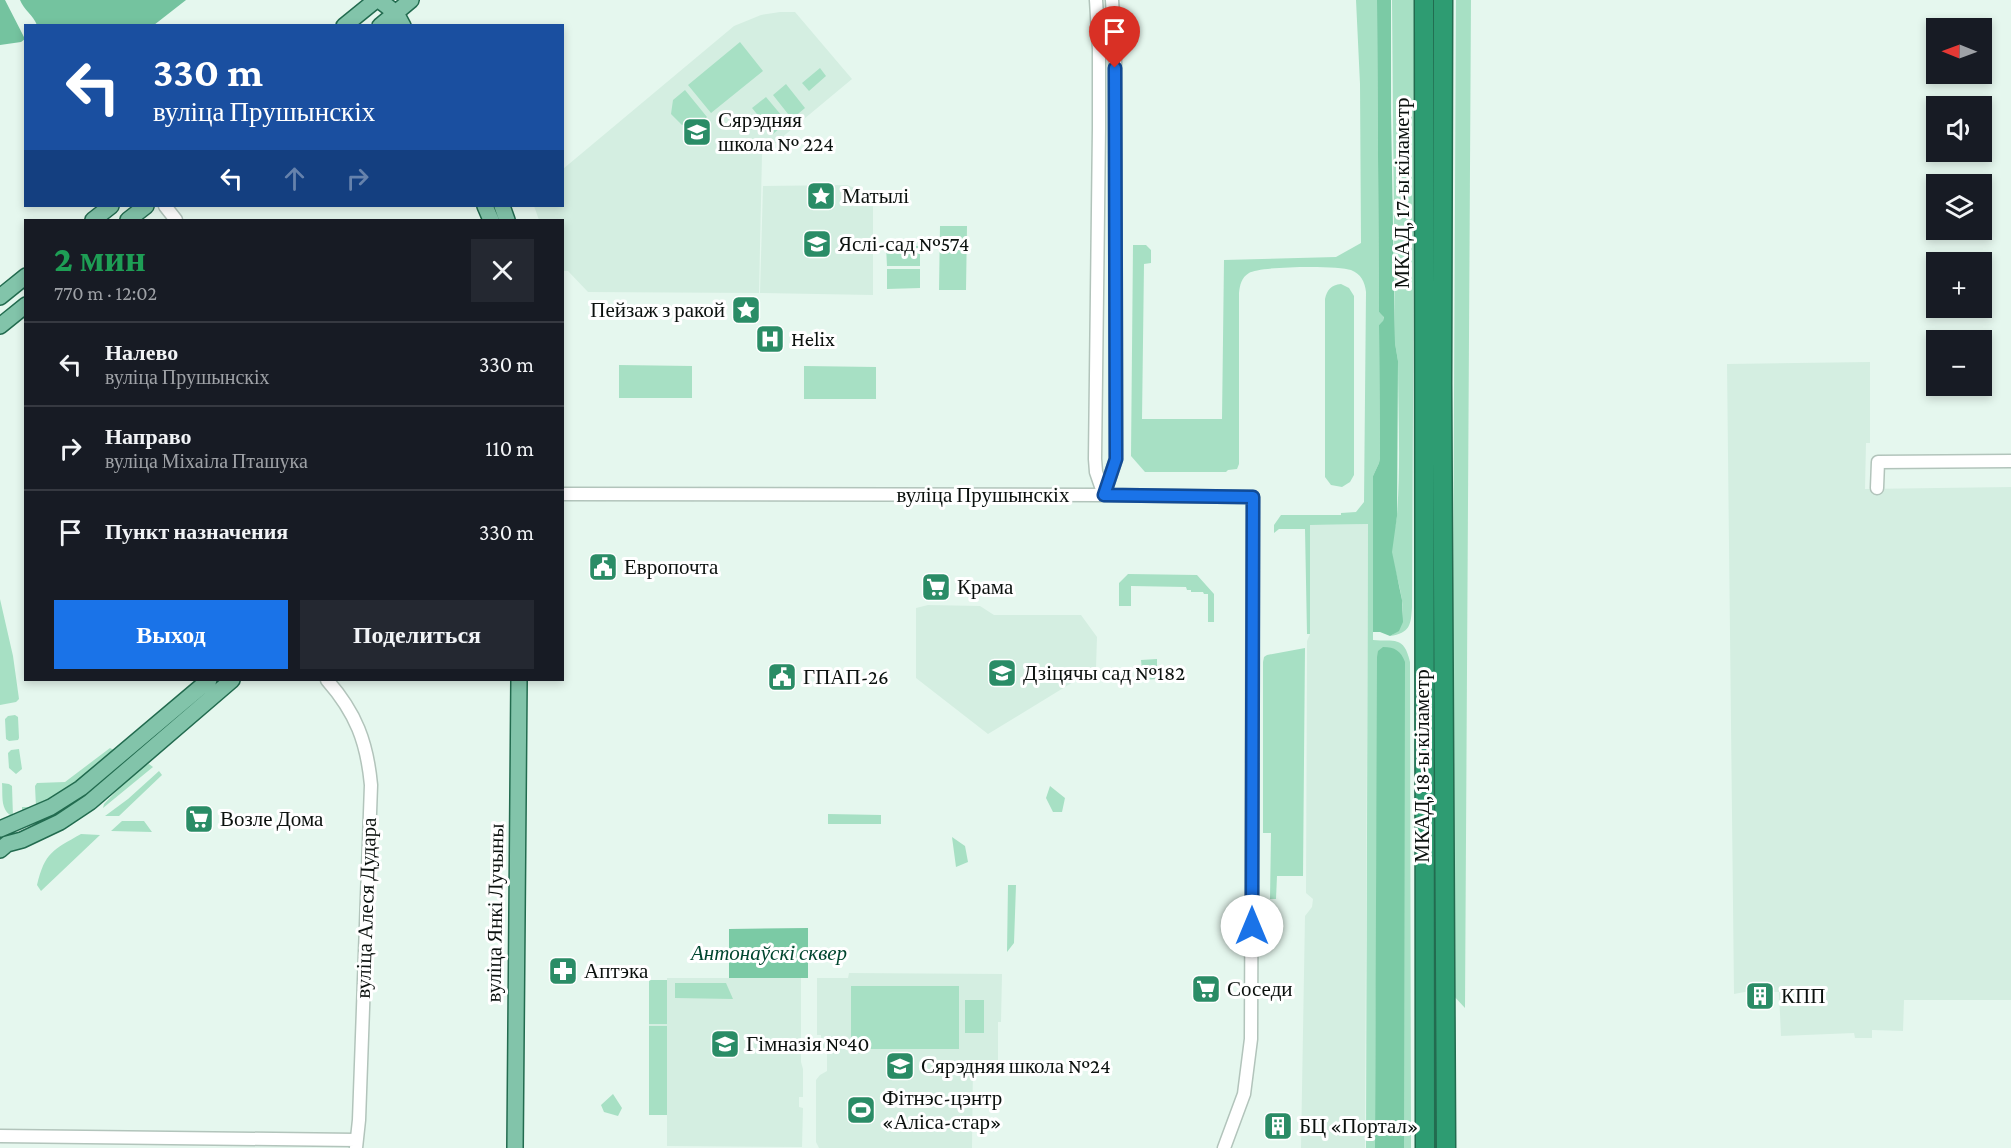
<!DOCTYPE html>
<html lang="ru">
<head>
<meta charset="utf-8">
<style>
	:root { --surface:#171b24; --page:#242831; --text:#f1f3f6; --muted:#9ea1a6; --line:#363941; --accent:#1a73e8 }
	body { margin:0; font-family:"Crimson Pro",serif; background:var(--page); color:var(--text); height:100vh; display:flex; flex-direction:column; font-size:22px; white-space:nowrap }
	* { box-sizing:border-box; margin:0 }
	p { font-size:20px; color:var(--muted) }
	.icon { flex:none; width:33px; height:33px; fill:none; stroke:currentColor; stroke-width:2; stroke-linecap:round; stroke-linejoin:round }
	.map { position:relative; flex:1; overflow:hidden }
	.side { position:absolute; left:24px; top:219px; width:540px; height:462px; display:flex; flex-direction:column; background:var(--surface); border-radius:0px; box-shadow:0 3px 9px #0003 }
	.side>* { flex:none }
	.banner { position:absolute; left:24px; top:24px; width:540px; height:183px; border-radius:0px; box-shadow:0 3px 9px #0003; background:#1a4fa0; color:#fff; overflow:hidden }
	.needle { width:39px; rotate:271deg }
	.controls { position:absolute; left:1926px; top:18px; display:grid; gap:12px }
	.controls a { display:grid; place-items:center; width:66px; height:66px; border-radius:0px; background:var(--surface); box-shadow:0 3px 9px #0003; font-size:30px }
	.pin { position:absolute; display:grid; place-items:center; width:51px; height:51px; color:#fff; margin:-62px -26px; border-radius:50% 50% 50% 0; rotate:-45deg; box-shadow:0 0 6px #0007 }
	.pin .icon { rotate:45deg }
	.me { position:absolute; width:66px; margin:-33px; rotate:0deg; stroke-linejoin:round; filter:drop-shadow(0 0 4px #0008) }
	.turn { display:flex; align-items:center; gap:21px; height:126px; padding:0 30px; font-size:27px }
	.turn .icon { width:78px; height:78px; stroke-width:2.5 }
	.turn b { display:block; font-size:42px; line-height:51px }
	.lanes { display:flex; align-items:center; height:57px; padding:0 30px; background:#0003; justify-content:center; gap:30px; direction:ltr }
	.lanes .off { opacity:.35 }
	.round { display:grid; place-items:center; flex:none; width:63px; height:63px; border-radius:0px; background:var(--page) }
	.headline { display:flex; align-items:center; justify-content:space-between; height:102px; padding:0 30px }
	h1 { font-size:36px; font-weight:800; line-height:45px; color:#1e9e55 }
	.button { display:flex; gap:12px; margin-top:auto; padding:12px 30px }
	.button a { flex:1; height:69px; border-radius:0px; background:var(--accent); color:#fff; font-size:24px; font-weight:800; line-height:69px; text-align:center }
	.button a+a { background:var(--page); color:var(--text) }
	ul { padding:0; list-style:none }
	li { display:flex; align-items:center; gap:18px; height:84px; padding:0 30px; border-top:2px solid var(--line) }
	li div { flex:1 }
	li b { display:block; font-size:22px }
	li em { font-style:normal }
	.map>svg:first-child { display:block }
</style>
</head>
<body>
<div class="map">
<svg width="2011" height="1148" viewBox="0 0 2011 1148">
	<rect width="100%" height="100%" fill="#e5f7ee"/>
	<!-- built -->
	<path fill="#d4eee1" d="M780 12H795L852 79 762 154 759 293 588 292 568 271H563L562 220H539L534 206H562L563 169 734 26 761 15Z
		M847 185 873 195V295L760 293 763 186Z
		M1870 362V443H1866L1865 489 2011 487V1000H1904L1903 1031 1872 1030V1038H1855L1854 1033 1781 1036 1779 992 1750 991 1734 994 1727 364Z
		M1368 524 1365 1148H1301L1305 916 1312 907 1313 899 1306 893 1307 653V641L1310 634V525Z
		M928 605 980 606 994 615H1081L1097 637 1096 668 988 734 916 678V608Z
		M849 973 1002 974 1001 1022H998V1060L973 1061 972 1148H819L816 1142V1080L820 1075 827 1071V1050L816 1049 817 1040H821V1035H817V978H848Z
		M667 978H801V1062L803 1069V1097H799V1107L803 1108 802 1147 667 1146V1115H649V980H667Z"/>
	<!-- green -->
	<path fill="#a7e0c4" d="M1356 0H1377L1379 312 1384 316 1383 322 1379 325 1380 458 1379 463 1373 476V640C1394 642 1404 635 1410 662L1411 1148H1404L1378 651 1375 1148H1366L1368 524 1310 525V634H1307L1305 529H1279L1274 533V525L1281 515H1341V513L1356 512 1364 502 1366 292C1365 282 1361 274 1351 270 1338 265 1259 266 1249 273 1241 278 1240 285 1239 293V464L1237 469 1228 470 1226 472H1145L1131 456 1133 245H1146L1151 250V263L1144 264 1142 419H1222L1224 260 1336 257 1361 243 1360 84Z
		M1392 0H1415L1412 607C1411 625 1410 633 1390 636 1416 624 1395 577 1392 555 1390 541 1396 528 1397 514 1401 463 1398 412 1398 361L1395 343Z
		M1456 0H1471L1465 1008 1451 993Z
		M740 42 763 71 711 113 688 85Z
		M820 68 826 76 809 91 802 83Z
		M786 84 805 108 792 119 773 95Z
		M685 90 707 117 697 126 682 125 671 114 673 100Z
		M766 97 787 122 773 134 752 108Z
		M940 226H967L966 290H939Z
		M920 246V266H887L886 246Z
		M887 269H920V288L887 289Z
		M1341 284 1349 288 1354 296V475L1350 482 1342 487 1331 485 1325 477V299C1327 290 1331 285 1341 284Z
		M619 365 692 366V398H619Z
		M804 366 876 367V399H804Z
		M1128 574 1197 575 1214 594V622H1208V594H1204L1203 592H1191V590H1187L1186 587 1131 586V606H1119V583Z
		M0 599 13 656 19 699 16 702 0 705Z
		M1305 648 1303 876H1277L1276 899H1270L1271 833H1263V662L1264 657 1267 655Z
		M1157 659V679L1143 680 1141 660Z
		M15 715 18 717 19 738 18 740 9 741 6 739 5 719 8 716Z
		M110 748 118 752 67 793 22 816V807H36L35 786 37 783 65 782Z
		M19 749 22 769 16 774 9 768 8 753 11 750Z
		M149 764 153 767 103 808 104 804 130 777 146 765Z
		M159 771 162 775 119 816H105L128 799Z
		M2 783 9 784 12 786 13 817C0 810 3 797 2 783Z
		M1050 786 1065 798 1062 812H1053L1046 798Z
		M828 814 881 815V824H828Z
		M122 821H144L152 832 111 831Z
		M81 834 100 835 41 891 37 885C45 852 53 850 81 834Z
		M952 837 965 846 968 862 956 867Z
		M1008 885H1016L1014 943 1007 952Z
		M649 980H667V1024H649Z
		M675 983H726L733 999 675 998Z
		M851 986H959V1049H851Z
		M965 1000H984V1033H965Z
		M649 1026H667V1115H649Z
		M613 1094 622 1108 618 1116 604 1112 601 1105Z"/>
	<!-- forest -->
	<path fill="#7bcaa5" d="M1377 0H1391V113L1395 343 1398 361 1397 516 1392 552 1402 600 1403 622 1399 631 1390 636 1380 632H1373V476L1379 463 1380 458 1379 325 1383 321 1384 317 1379 312Z
		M1383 647C1395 647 1401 651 1405 662L1404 1148H1375L1377 657 1378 651Z
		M808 928V978H729V929Z"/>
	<!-- water -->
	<path fill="#74c39f" d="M0 0H5L25 39 21 42 0 45Z
		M20 0H186L154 25H37C33 15 24 10 20 0Z"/>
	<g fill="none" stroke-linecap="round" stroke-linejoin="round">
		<!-- minor casing -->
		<g stroke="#b2c4bb" stroke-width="15">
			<path id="minor" d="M1096 0 1099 49V128L1095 459 1096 472 1104 495
				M165 206 176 220
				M1877 488 1878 462 2011 461
				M562 494 1104 495 1253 497 1251 1039 1244 1094 1224 1148
				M1104 495 1116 459 1115 49 1112 0
				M327 680C356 713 367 742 371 785L359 1120 356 1148
				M0 1136 356 1140"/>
		</g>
		<!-- major casing -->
		<g stroke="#226b4f" stroke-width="18">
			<path id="major" d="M379 0 396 13 403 26
				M344 26 376 0
				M380 26 411 0
				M485 206 491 220
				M502 206 507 220
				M93 220 111 206
				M128 220 146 206
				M0 297 26 276
				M0 326 26 305
				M0 829 51 807 81 788 209 680
				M0 850 7 844 22 840 60 822 90 802 232 680
				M515 1148 519 680"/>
		</g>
		<!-- highway casing -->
		<g stroke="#226b4f" stroke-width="21">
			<path id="highway" d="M1424 0 1425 1148
				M1443 0 1442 384 1446 1148"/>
		</g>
		<!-- minor -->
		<use href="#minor" stroke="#fff" stroke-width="12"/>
		<!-- major -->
		<use href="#major" stroke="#82c4aa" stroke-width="15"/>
		<!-- highway -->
		<use href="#highway" stroke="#2e9c72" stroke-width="18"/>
	</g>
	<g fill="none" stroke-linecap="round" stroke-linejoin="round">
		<!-- route casing -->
		<g stroke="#114b97" stroke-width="15">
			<path id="route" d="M1115 68 1116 459 1104 495 1253 497 1252 926"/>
		</g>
		<!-- route -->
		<use href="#route" stroke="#1a73e8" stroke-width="10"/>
	</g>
	<!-- icons -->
	<defs>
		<g id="school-square" transform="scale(1.5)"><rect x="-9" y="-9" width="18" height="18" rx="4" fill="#2a8c66" stroke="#fff"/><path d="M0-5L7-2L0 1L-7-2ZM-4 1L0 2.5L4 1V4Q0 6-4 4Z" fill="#fff"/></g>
		<g id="sight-square" transform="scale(1.5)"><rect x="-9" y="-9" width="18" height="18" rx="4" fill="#2a8c66" stroke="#fff"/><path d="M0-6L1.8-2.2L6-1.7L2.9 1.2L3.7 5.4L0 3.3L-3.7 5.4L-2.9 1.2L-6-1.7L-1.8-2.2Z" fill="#fff"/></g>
		<g id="hospital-square" transform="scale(1.5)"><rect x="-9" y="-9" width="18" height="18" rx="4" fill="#2a8c66" stroke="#fff"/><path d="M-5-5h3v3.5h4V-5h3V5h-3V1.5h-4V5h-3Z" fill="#fff"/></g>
		<g id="civic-square" transform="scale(1.5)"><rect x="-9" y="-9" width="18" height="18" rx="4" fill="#2a8c66" stroke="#fff"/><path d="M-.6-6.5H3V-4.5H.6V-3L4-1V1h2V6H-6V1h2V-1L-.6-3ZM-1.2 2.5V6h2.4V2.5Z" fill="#fff"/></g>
		<g id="supermarket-square" transform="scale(1.5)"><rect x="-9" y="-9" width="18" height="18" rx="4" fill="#2a8c66" stroke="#fff"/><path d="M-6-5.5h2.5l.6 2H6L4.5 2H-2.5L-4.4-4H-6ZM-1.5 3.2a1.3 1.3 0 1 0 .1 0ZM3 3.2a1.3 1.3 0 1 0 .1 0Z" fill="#fff"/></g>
		<g id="pharmacy-square" transform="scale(1.5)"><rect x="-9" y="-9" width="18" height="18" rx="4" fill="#2a8c66" stroke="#fff"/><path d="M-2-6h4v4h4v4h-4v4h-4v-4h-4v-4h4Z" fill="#fff"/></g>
		<g id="building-square" transform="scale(1.5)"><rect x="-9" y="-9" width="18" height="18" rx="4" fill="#2a8c66" stroke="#fff"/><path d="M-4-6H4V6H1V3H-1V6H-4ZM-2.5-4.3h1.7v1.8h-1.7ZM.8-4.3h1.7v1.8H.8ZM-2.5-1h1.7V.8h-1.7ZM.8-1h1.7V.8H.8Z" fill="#fff"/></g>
		<g id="stadium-square" transform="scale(1.5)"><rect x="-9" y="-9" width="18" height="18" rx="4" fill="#2a8c66" stroke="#fff"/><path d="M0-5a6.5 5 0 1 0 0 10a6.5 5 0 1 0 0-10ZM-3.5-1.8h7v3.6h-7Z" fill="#fff"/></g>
	</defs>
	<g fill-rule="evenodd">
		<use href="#school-square" x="697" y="132"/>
		<use href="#sight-square" x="821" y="196"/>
		<use href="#school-square" x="817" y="244"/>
		<use href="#sight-square" x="746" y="310"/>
		<use href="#hospital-square" x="770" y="339"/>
		<use href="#civic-square" x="603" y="567"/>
		<use href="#supermarket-square" x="936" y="587"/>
		<use href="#school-square" x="1002" y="673"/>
		<use href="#civic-square" x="782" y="677"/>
		<use href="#supermarket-square" x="199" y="819"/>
		<use href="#pharmacy-square" x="563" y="971"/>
		<use href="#supermarket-square" x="1206" y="989"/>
		<use href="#building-square" x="1760" y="996"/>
		<use href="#school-square" x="725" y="1044"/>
		<use href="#school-square" x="900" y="1066"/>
		<use href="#stadium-square" x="861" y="1110"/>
		<use href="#building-square" x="1278" y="1126"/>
	</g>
	<g text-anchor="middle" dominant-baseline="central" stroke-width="6" stroke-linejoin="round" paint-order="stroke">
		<!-- poi labels -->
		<g font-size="21" fill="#0b110e" stroke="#fff" text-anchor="start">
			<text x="718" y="120">Сярэдняя<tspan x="718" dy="24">школа № 224</tspan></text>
			<text x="842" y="196">Матылі</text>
			<text x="838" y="244">Яслі-сад №574</text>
			<text x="725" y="310" text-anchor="end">Пейзаж з ракой</text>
			<text x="791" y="339">Helix</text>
			<text x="624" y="567">Европочта</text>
			<text x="957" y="587">Крама</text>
			<text x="1023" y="673">Дзіцячы сад №182</text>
			<text x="803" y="677">ГПАП-26</text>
			<text x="220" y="819">Возле Дома</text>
			<text x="584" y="971">Аптэка</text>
			<text x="1227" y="989">Соседи</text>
			<text x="1781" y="996">КПП</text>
			<text x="746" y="1044">Гімназія №40</text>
			<text x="921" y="1066">Сярэдняя школа №24</text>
			<text x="882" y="1098">Фітнэс-цэнтр<tspan x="882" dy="24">«Аліса-стар»</tspan></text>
			<text x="1299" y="1126">БЦ «Портал»</text>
		</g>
		<!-- street labels -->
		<g font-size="21" fill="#0b110e" stroke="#fff">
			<text transform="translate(1402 193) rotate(-90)">МКАД, 17-ы кіламетр</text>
			<text x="983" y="495">вуліца Прушынскіх</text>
			<text transform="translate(1422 766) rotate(-90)">МКАД, 18-ы кіламетр</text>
			<text transform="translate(366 908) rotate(-88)">вуліца Алеся Дудара</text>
			<text transform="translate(495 913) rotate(-89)">вуліца Янкі Лучыны</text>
		</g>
		<!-- park labels -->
		<g font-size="21" font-style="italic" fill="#00462f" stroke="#fff">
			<text x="769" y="953">Антонаўскі сквер</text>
		</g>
	</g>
</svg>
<div class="controls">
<a><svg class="needle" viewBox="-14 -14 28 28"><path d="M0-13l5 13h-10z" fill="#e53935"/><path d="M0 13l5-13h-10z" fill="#9ea1a6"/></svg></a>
<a><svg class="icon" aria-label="sound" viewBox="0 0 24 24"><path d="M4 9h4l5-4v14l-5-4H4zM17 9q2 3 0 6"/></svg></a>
<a><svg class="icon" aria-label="layers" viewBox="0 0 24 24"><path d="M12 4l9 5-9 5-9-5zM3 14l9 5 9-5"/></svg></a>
<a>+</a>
<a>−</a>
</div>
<div class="pin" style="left:1115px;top:68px;background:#d93025"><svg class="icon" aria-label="arrive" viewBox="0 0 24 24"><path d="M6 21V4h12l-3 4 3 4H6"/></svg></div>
<svg class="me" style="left:1252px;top:926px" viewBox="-20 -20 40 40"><circle r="19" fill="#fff"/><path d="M0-13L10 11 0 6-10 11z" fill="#1a73e8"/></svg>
<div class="banner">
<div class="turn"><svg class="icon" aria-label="left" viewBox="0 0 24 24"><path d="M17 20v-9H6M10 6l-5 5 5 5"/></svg><div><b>330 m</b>вуліца Прушынскіх</div></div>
<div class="lanes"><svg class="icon" aria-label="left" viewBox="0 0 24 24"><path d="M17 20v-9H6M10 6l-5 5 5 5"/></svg><svg class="icon off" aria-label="ahead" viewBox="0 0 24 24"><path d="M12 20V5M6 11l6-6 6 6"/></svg><svg class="icon off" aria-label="right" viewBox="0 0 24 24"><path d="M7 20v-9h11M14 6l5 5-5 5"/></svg></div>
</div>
<section class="side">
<div class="headline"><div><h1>2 мин</h1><p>770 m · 12:02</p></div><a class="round"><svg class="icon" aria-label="close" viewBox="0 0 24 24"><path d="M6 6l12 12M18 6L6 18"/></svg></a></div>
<ul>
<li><svg class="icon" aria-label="left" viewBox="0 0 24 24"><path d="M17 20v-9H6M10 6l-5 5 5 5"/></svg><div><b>Налево</b><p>вуліца Прушынскіх</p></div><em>330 m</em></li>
<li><svg class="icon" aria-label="right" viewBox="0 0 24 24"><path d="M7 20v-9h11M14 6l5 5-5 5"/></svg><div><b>Направо</b><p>вуліца Міхаіла Пташука</p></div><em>110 m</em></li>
<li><svg class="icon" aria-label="arrive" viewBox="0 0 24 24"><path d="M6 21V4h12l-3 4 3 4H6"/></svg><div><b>Пункт назначения</b></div><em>330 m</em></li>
</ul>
<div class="button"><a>Выход</a><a>Поделиться</a></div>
</section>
</div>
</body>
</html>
